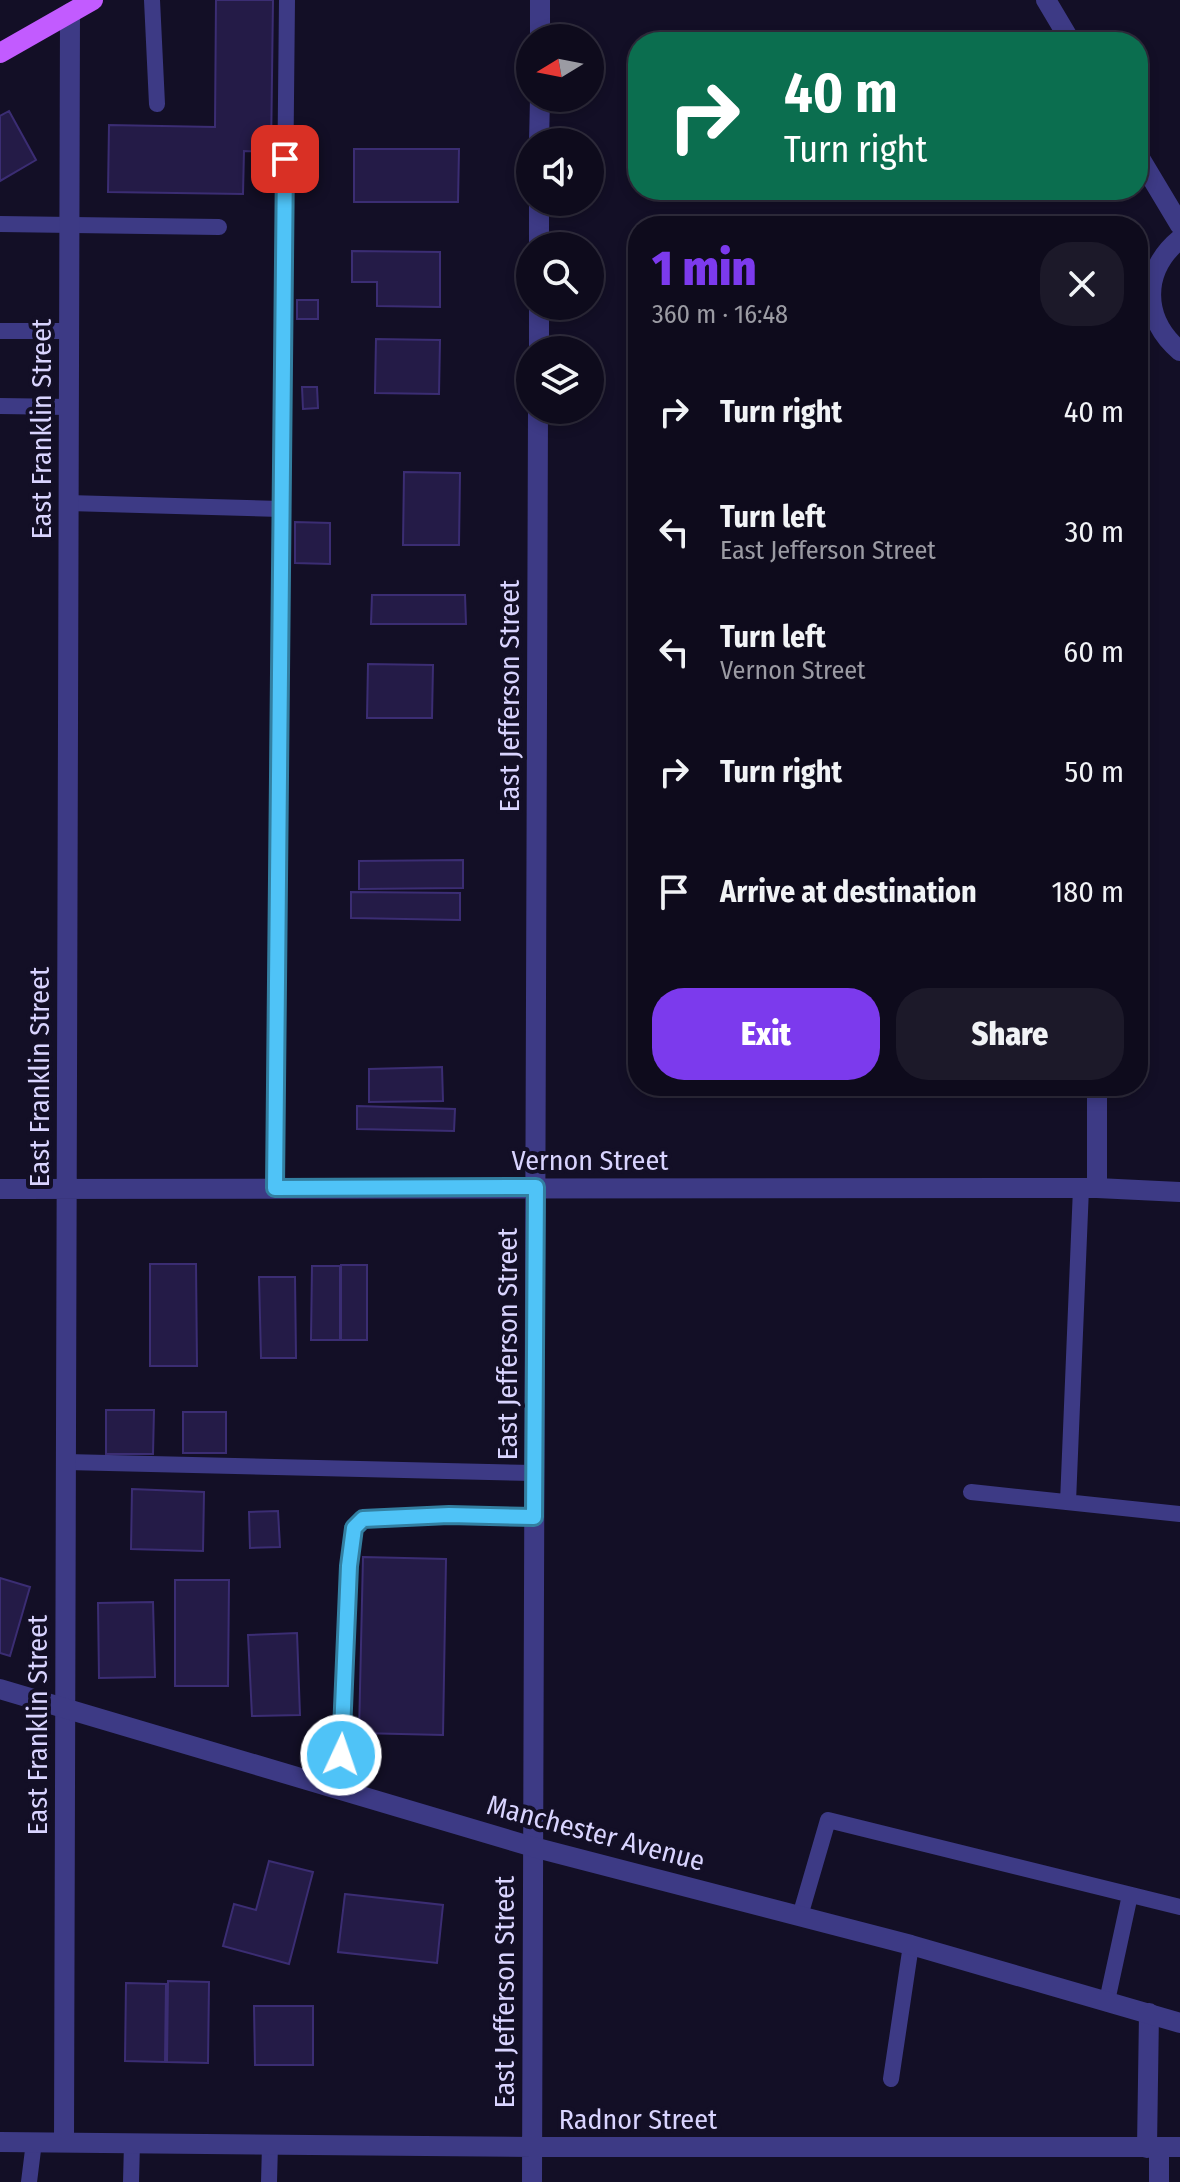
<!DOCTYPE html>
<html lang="en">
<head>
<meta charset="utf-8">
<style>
	:root { --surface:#0e0b1c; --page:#1c1929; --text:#f1f3f6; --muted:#9b9ba3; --line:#2e2b3b; --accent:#7c3aed }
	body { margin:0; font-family:"Fira Sans Condensed",sans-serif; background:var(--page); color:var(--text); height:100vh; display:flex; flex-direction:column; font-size:30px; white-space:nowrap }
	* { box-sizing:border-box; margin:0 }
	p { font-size:26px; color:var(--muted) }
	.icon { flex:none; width:44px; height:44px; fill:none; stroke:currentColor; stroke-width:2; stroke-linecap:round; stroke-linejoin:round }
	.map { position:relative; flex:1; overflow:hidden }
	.drawer { position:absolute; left:628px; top:216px; width:520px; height:880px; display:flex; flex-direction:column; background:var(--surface); border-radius:32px; box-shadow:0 4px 12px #0003,0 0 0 2px var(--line) }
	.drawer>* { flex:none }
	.hud { position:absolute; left:628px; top:32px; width:520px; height:168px; border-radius:32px; box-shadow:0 4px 12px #0003,0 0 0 2px var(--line); background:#0b6e4f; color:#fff; overflow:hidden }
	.needle { width:52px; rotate:260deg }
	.tools { position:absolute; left:516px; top:24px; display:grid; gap:16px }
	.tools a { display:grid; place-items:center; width:88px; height:88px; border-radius:50%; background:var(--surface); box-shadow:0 4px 12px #0003,0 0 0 2px var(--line); font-size:40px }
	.pin { position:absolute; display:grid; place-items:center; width:68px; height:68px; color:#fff; margin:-34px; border-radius:16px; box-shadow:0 4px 12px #0006 }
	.me { position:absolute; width:88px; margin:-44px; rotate:3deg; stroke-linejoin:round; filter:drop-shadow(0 0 6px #0008) }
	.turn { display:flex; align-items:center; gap:28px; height:168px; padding:0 24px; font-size:36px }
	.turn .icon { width:104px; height:104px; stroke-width:2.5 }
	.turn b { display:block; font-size:56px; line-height:68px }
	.round { display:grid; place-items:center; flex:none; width:84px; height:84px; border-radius:32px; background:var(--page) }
	.summary { display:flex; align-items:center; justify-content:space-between; height:136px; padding:0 24px }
	h1 { font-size:48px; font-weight:800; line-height:60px; color:var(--accent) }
	.button { display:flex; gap:16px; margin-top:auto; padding:16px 24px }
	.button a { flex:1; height:92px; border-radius:32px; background:var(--accent); color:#fff; font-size:32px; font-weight:800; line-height:92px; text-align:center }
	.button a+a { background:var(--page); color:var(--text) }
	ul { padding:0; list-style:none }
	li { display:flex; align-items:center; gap:24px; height:120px; padding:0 24px }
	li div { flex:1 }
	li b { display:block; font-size:30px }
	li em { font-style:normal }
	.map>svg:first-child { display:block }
</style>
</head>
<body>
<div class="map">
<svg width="1180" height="2182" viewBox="0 0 1180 2182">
	<rect width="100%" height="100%" fill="#130f26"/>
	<!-- building -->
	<path fill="#241b47" stroke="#3b2d73" stroke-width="2" d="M216 0H273L271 152 244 151 243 194 108 192 109 125 215 127Z
		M9 111 36 160 0 181V116Z
		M354 149H459L458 202H354Z
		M352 251 440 252V307L377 306V282H352Z
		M297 300H318V319H297Z
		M376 339 440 340 439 394 375 393Z
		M302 387H317L318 408 303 409Z
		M404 472 460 473 459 545H403Z
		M295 522 330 523V564L295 563Z
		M372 595H465L466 624H371Z
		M368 664 433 665 432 718H367Z
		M463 860V888L359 889V861Z
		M351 892 460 893V920L351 918Z
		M442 1067 443 1101 369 1102V1069Z
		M357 1106 455 1109 454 1131 357 1129Z
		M150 1264H196L197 1366H150Z
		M341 1265H367V1340H341Z
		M312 1266H340V1340H311Z
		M259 1277H295L296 1358H261Z
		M106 1410H154L153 1454H106Z
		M183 1412H226V1453H183Z
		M132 1489 204 1492 203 1551 131 1549Z
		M278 1511 280 1547 250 1548 249 1512Z
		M363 1557 446 1559 443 1735 359 1733Z
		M0 1578 30 1587 10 1656 0 1653Z
		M175 1580H229L228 1686H175Z
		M153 1602 155 1677 99 1678 98 1603Z
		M297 1633 300 1715 252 1716 248 1635Z
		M269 1861 313 1872 289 1964 223 1946 234 1904 256 1910Z
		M345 1894 443 1905 437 1963 338 1952Z
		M168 1981 209 1982 208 2063 167 2062Z
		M126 1983 166 1984 165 2062 125 2061Z
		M254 2006H313V2065H255Z"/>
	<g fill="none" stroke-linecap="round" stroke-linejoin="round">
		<!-- service -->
		<path stroke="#3d3a85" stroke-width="16" d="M152 0 157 104
			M0 224 219 227
			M0 331H69
			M0 406 69 407
			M68 503 281 509
			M275 1188 287 0
			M66 1462 534 1473
			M971 1492 1180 1514
			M1068 1502 1081 1188
			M339 1789 349 1566 354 1528 363 1519 449 1515 534 1517
			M800 1916 828 1820 1180 1907
			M1107 2001 1130 1895
			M891 2079 911 1945
			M29 2182 34 2142
			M131 2182 132 2143
			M269 2182 270 2145"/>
		<!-- minor -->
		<path stroke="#3d3a85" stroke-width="20" d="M1046 0 1071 42
			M540 38V0
			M539 142 540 98
			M1138 155 1180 225
			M1180 239C1141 271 1142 319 1180 351
			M539 246V202
			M539 350V306
			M1097 1086V1188
			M0 1189 1097 1188 1180 1192
			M0 2142 532 2147H1180
			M64 2142 70 13
			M1147 2148 1149 2013
			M532 2182 538 410
			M1159 2182V2148"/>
		<!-- tertiary -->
		<path stroke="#3d3a85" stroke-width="20" d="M0 1689 533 1847 911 1945 1180 2023"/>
		<!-- primary -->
		<path stroke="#c25bff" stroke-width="20" d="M0 53 93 0"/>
	</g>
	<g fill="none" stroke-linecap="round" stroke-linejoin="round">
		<!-- route casing -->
		<g stroke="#337fa1" stroke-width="20">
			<path id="route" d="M285 159 275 1188 536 1187 534 1517 449 1515 363 1519 354 1528 349 1566 341 1755"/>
		</g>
		<!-- route -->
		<use href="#route" stroke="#4fc3f7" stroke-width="14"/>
	</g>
	<g text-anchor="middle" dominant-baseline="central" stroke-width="8" stroke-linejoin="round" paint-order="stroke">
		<!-- street labels -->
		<g font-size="28" fill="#d9d4ff" stroke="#130f26">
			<text transform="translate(41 429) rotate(-90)">East Franklin Street</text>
			<text transform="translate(509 696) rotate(-90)">East Jefferson Street</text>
			<text transform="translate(39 1077) rotate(-90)">East Franklin Street</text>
			<text x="590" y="1160">Vernon Street</text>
			<text transform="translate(507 1344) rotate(-90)">East Jefferson Street</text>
			<text transform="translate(37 1725) rotate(-90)">East Franklin Street</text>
			<text transform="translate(596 1833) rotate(15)">Manchester Avenue</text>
			<text transform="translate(504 1992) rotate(-90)">East Jefferson Street</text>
			<text x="638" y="2119">Radnor Street</text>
		</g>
	</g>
</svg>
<div class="tools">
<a><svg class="needle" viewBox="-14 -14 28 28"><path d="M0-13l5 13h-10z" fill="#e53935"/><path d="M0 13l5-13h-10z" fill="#9b9ba3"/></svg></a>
<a><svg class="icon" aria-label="sound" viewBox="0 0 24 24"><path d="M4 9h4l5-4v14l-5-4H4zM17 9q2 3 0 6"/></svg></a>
<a><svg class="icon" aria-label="search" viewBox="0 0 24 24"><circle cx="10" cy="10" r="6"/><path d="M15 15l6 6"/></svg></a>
<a><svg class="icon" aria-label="layers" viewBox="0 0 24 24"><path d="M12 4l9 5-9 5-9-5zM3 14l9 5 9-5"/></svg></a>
</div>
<div class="pin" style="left:285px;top:159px;background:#d93025"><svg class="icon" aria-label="arrive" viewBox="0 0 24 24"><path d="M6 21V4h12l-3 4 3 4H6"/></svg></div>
<svg class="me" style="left:341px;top:1755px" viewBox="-20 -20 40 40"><circle r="17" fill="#4fc3f7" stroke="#fff" stroke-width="3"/><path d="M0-11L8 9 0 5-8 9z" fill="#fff"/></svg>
<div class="hud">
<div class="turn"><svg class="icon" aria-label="right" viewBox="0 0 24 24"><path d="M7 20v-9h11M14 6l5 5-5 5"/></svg><div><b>40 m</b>Turn right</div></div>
</div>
<section class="drawer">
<div class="summary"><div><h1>1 min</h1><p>360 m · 16:48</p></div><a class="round"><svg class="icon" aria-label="close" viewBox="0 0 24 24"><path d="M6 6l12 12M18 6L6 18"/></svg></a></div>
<ul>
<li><svg class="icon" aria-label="right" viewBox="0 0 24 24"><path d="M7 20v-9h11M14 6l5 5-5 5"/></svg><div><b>Turn right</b></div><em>40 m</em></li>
<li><svg class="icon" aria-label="left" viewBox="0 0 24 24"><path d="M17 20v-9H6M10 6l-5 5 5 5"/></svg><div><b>Turn left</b><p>East Jefferson Street</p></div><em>30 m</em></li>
<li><svg class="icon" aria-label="left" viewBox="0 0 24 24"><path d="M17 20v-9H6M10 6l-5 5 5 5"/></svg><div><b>Turn left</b><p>Vernon Street</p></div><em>60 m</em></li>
<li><svg class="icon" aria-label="right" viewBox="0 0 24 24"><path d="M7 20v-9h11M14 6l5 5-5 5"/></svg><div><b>Turn right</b></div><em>50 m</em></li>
<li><svg class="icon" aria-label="arrive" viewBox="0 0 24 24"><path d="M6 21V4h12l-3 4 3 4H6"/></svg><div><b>Arrive at destination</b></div><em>180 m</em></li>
</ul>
<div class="button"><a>Exit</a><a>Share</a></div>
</section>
</div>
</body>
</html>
